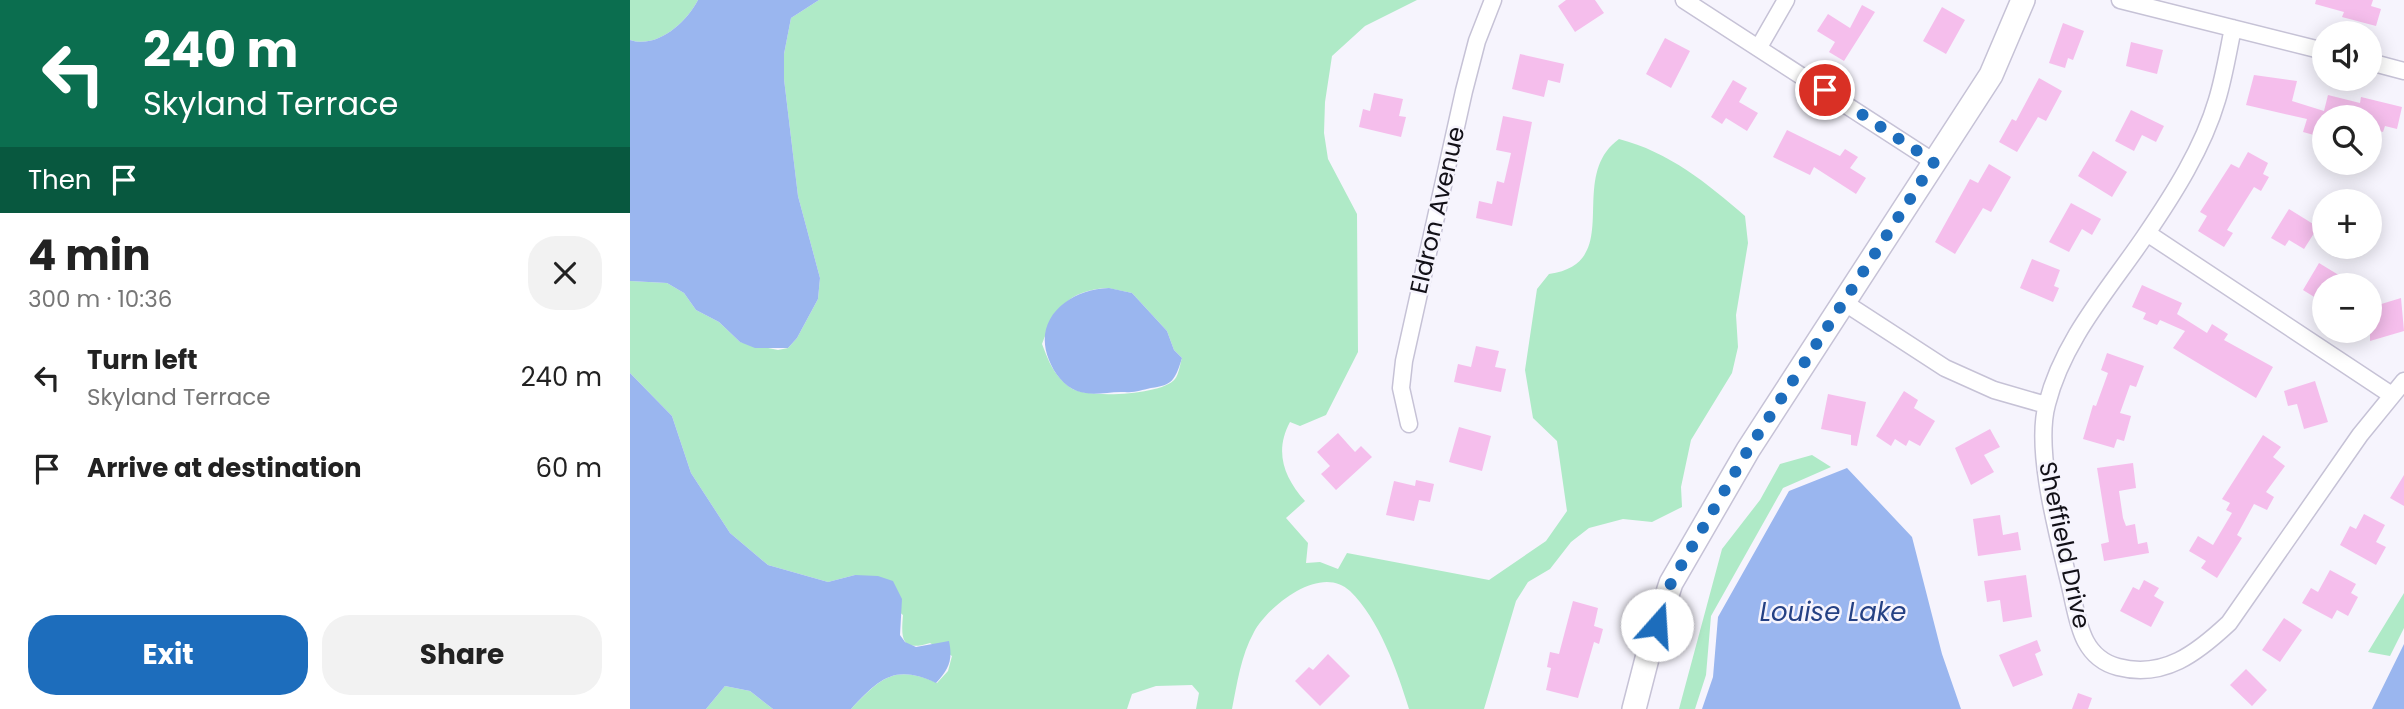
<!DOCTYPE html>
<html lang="en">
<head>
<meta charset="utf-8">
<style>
	:root { --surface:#fff; --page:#f2f2f2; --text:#222; --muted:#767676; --accent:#1d6dbc }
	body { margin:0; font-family:Poppins,sans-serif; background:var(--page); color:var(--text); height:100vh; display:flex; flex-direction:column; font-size:26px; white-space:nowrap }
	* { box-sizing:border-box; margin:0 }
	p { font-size:23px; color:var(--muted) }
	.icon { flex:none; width:38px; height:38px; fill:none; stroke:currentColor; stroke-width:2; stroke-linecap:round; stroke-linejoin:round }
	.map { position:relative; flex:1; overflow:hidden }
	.sheet { display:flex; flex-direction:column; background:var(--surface); width:630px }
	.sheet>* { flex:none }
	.guide { background:#0b6e4f; color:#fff; overflow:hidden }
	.fabs { position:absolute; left:1682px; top:21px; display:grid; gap:14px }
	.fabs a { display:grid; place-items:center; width:70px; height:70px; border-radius:50%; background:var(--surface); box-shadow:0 4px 18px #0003; font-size:35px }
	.pin { position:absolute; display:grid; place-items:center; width:60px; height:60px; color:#fff; margin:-30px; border:4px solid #fff; border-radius:50%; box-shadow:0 2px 7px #0007 }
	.me { position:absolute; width:77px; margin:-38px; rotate:19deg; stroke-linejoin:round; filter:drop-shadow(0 0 5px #0008) }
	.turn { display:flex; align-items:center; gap:24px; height:147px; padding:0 28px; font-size:32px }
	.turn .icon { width:91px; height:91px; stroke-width:2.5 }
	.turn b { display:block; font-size:49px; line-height:60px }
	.then { display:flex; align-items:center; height:66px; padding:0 28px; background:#0003; gap:14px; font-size:26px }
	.round { display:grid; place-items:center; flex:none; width:74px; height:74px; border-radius:28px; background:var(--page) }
	.overview { display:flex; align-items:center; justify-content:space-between; height:119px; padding:0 28px }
	h1 { font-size:42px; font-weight:700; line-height:52px }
	.primary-button { display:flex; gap:14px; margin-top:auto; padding:14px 28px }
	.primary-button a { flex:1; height:80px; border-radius:28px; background:var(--accent); color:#fff; font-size:28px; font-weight:700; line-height:80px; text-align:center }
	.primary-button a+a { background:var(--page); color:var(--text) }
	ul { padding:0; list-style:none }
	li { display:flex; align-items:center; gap:21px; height:91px; padding:0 28px }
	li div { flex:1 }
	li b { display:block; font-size:26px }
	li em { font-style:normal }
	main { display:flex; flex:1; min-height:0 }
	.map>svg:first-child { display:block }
</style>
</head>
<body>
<main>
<section class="sheet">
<div class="guide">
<div class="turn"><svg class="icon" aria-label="left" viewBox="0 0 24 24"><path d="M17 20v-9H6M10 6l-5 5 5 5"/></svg><div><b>240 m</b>Skyland Terrace</div></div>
<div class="then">Then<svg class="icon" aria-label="arrive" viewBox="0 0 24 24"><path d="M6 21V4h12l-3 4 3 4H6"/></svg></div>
</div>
<div class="overview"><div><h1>4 min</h1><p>300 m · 10:36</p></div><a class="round"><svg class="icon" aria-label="close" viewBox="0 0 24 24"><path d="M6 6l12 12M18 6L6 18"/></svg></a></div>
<ul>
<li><svg class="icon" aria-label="left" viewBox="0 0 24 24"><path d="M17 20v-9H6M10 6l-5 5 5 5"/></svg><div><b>Turn left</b><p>Skyland Terrace</p></div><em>240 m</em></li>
<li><svg class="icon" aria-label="arrive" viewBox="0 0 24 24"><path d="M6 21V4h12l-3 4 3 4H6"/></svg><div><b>Arrive at destination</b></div><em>60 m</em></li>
</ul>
<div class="primary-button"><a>Exit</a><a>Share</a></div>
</section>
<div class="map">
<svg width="1774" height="709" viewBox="0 0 1774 709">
	<rect width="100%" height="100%" fill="#f6f4fd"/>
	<!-- green -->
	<path fill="#afeac7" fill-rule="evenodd" d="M0 0H68C56 23 27 49 0 40Z
		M189 0H787L735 26 702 56 695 102 694 133 698 159 727 214 728 352 696 415 670 426 660 422C644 452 654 477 675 501L656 518 678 543 676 563 690 562 708 569 717 553 859 580 916 541 937 511 927 441 903 418 895 370 907 289 919 274C997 263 935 178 989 139 1039 152 1077 183 1115 216L1118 243 1106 315 1108 347 1102 373 1061 440 1051 487 1052 507 1022 522 993 519 959 528 941 542 920 569 898 582 886 601 854 709H779C767 670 749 619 720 591 691 563 638 606 624 632 611 655 607 684 602 709H566L569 693 562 685 526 686 502 694 497 709H221C251 678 264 664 307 683L318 671 322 656 300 643C271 652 271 639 273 615L225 575 198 582 138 565 100 533 61 473 42 416 0 373V281L37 283 54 293 66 310 89 322 110 342 148 350 158 348 167 338 188 299 190 278 168 196 154 79V54L161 18ZM478 288 502 293 537 331 544 350 552 358C550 364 549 374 545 379 533 395 457 399 441 388 424 376 419 362 412 344 425 309 438 290 478 288Z
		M1182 455 1201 467 1153 488 1081 616 1076 675 1065 709H1049L1092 549 1130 500 1150 464Z
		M1774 593V628L1760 656 1738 652Z
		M95 686 120 691 143 709H76Z"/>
	<!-- water -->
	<path fill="#9ab6ef" d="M68 0H189L161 18 154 54V79L168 196 190 278 188 299 167 338 158 348H125L110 342 89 322 66 310 54 293 37 283 0 281V40C27 49 56 23 68 0Z
		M479 288 502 293 537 331 544 350 552 358C545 380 543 385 521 388 511 390 505 393 495 392 478 391 464 397 447 391 434 386 424 373 419 360 402 319 439 289 479 288Z
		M0 373 42 416 61 473 100 533 138 565 198 582 225 575 248 576 263 581 272 599 270 635 275 642 286 647 319 641C323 660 319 669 306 683 265 664 250 678 221 709H143L120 691 95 686 76 709H0Z
		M1217 468 1282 537 1312 654 1331 709H1072L1083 677 1088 617 1159 491Z
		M1774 644V709H1742Z"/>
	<!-- building -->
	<path fill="#f5beec" d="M936 0H965L974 13 945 32 928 6Z
		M1686 0H1743L1741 6 1751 9 1746 26 1712 17 1714 12 1685 4Z
		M1232 5 1245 12 1214 61 1199 52 1205 42 1187 31 1198 14 1220 28Z
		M1312 7 1335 20 1316 54 1293 41Z
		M1433 23 1454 31 1443 60 1438 58 1435 68 1419 63Z
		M1035 38 1060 51 1041 88 1016 74Z
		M1501 42 1533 50 1527 74 1496 66Z
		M890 54 934 64 930 83 918 80 914 97 882 89Z
		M1624 75 1667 81 1662 101 1694 111 1698 95 1730 103 1731 97 1772 107 1767 129 1755 126 1753 132 1740 128V117H1694L1691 137 1673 132 1677 119 1616 105Z
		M1409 78 1432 91 1416 121 1408 117 1387 152 1369 142 1382 119 1386 121Z
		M1103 80 1117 88 1109 102 1128 113 1117 131 1096 118 1092 124 1081 117Z
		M744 93 773 99 769 116 776 117 771 137 729 127 733 109 740 111Z
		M1501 110 1534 126 1526 142 1512 135 1504 151 1485 141Z
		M873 116 902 122 882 226 846 218 849 201 862 204 867 181 874 183 881 153 866 150Z
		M1157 130 1210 156 1215 149 1228 157 1220 168 1236 178 1226 194 1184 167 1180 175 1143 157Z
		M1463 151 1497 172 1482 197 1448 176Z
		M1618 152 1638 163 1633 174 1639 177 1631 191 1624 187 1597 230 1603 233 1594 247 1568 231 1577 216 1570 212 1601 164 1609 168Z
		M1359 164 1381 177 1361 212 1353 208 1325 254 1305 242 1340 179 1348 183Z
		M1441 203 1471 219 1462 235 1452 229 1439 252 1419 242Z
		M1659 209 1688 227 1674 249 1659 240 1655 246 1641 238Z
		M1402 259 1430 270 1424 286 1429 288 1423 302 1390 288Z
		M1689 263 1725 285H1694V303L1673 290Z
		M1512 285 1552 303 1547 314 1577 333 1582 324 1598 334 1594 340 1643 367 1626 398 1543 348 1555 331 1530 320 1527 325 1513 319 1516 313 1502 307Z
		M1771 298 1774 331 1740 341V316L1750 313 1748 305Z
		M846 346 869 351 865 367 876 369 871 392 824 382 828 364 841 367Z
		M1477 353 1514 366 1506 387 1500 385 1490 413 1501 416 1494 441 1487 439 1484 448 1453 439 1463 405 1466 406 1478 373 1471 370Z
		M1685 381 1698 422 1674 429 1667 404 1658 406 1654 391Z
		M1274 391 1288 400 1284 408 1305 421 1290 446 1279 440 1276 446 1265 439 1261 446 1246 436Z
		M1198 394 1236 402 1227 446 1221 445V435L1191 429Z
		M829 427 861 436 852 471 819 462Z
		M1360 429 1370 447 1354 455 1364 472 1341 485 1325 448Z
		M708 433 725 452 731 446 742 457 706 490 691 474 700 466 687 452Z
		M1633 435 1651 447 1643 457 1655 466 1636 492 1644 497 1637 510 1624 504 1607 535 1612 538 1587 578 1571 568 1576 561 1559 551 1568 536 1583 545 1602 513 1596 510 1600 503 1592 499Z
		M1503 463 1506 488 1489 491 1493 518 1496 526 1505 524 1508 544 1517 542 1519 553 1474 561 1471 544 1479 542 1467 468Z
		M1774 475V506L1760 498Z
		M786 480 804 484 800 502 789 500 784 521 756 515 764 481 785 486Z
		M1734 514 1755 525 1746 542 1756 547 1746 565 1710 545 1720 526 1726 529Z
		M1370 515 1373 535 1388 532 1391 550 1348 556 1343 519Z
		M1700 570 1726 584 1721 593 1728 597 1718 616 1707 610 1702 619 1672 603 1681 588 1688 592Z
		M1396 575 1402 617 1373 622 1370 600 1357 602 1354 581Z
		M1514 580 1529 588 1524 596 1534 602 1521 627 1490 611 1503 587 1509 590Z
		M943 601 968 608 964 626 973 629 969 644 964 642 948 698 916 690 921 668 917 667 920 652 929 654Z
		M1654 618 1672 630 1650 662 1632 650Z
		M1407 640 1411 651 1405 654 1413 675 1383 687 1369 655Z
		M698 654 720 676 690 706 665 681 679 667 683 670Z
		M1616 669 1637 690 1622 706 1600 685Z
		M1448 693 1462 698 1458 709H1442Z"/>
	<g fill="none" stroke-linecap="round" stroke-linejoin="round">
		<!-- street casing -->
		<g stroke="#c6c2d6" stroke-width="19">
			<path id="street" d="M1054 0 1304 162
				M1490 0 1694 51
				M1603 28C1598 52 1594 77 1587 100 1573 148 1543 195 1515 236 1479 289 1433 340 1417 404 1404 451 1429 539 1440 586 1448 619 1450 657 1488 667 1534 679 1567 653 1599 623L1730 435 1774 381
				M1129 47 1156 0
				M1740 62 1774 71
				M1517 233 1760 394
				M1215 303 1315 368 1364 390 1416 405
				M779 424 771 388 774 361 834 91 847 41 863 0"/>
		</g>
		<!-- secondary casing -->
		<g stroke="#c6c2d6" stroke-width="26">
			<path id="secondary" d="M1004 709 1020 647 1041 583 1118 450 1361 75 1393 0"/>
		</g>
		<!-- street -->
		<use href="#street" stroke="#fff" stroke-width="16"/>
		<!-- secondary -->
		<use href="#secondary" stroke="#fff" stroke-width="23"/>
	</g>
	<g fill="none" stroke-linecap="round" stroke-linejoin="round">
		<!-- route -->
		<path stroke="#1d6dbc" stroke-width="12" stroke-dasharray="0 21.6" d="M1027 625 1041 583 1118 450 1304 162 1195 90"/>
	</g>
	<g text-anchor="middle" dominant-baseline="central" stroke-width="5" stroke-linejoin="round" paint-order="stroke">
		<!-- street labels -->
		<g font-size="24" fill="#121017" stroke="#f6f4fd">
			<text transform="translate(807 210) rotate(-77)">Eldron Avenue</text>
			<text transform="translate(1435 545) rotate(78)">Sheffield Drive</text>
		</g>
		<!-- water labels -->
		<g font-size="26" font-style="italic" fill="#254184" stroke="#f6f4fd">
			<text x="1203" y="612">Louise Lake</text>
		</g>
	</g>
</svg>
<div class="fabs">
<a><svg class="icon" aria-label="sound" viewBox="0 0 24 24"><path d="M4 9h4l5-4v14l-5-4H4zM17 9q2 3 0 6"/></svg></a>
<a><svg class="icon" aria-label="search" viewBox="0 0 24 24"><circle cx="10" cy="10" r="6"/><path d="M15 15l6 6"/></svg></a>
<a>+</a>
<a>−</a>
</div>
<div class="pin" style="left:1195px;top:90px;background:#d93025"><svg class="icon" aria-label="arrive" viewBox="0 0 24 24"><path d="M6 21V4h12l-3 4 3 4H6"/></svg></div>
<svg class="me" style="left:1027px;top:625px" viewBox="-20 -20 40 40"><circle r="19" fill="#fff"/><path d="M0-13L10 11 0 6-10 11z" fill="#1d6dbc"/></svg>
</div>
</main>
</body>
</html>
